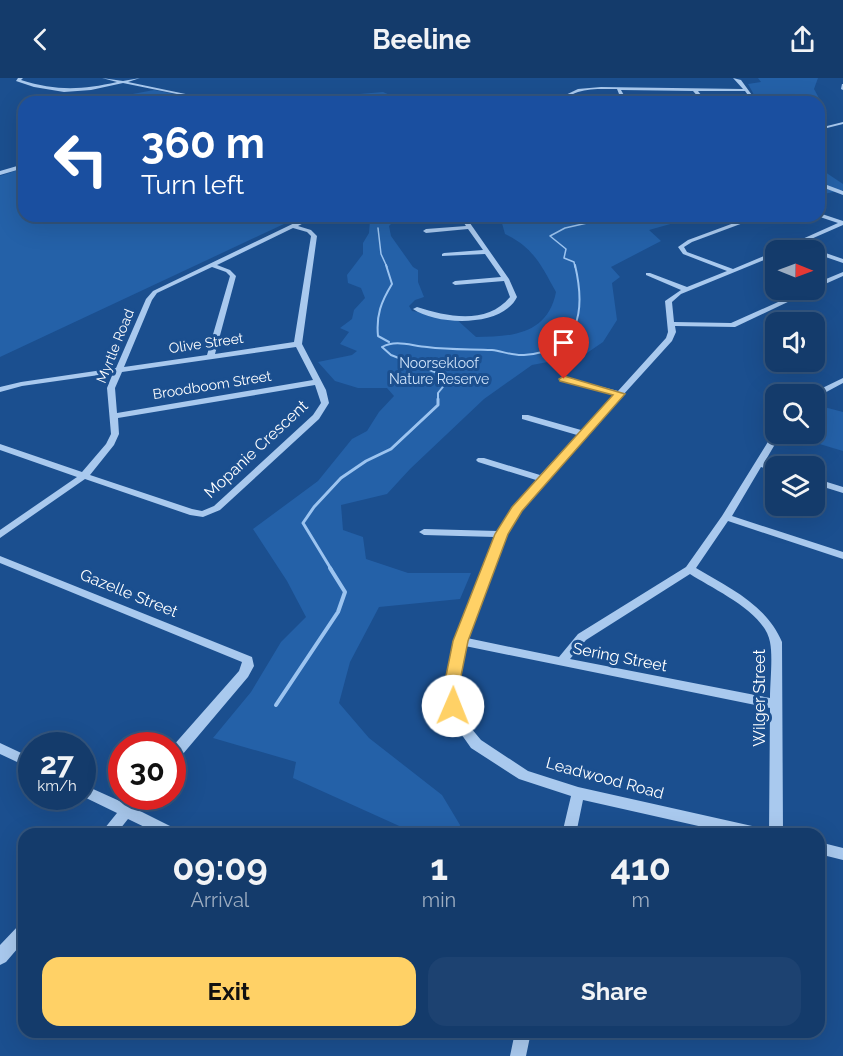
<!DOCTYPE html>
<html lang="en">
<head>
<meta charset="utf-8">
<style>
	:root { --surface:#143b6b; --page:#1d4271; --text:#f1f3f6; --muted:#9dadc1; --line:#33557e; --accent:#ffd166 }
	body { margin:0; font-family:Raleway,sans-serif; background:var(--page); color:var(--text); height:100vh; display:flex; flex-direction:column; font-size:22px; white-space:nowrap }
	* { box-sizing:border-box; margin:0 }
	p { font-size:20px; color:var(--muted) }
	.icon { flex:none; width:33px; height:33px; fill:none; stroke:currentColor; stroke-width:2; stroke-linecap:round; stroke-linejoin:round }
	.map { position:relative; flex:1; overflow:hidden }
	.sheet { position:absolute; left:18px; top:750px; width:807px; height:210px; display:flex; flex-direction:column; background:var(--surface); border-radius:18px; box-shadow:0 6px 24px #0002,0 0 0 2px var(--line) }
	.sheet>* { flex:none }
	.banner { position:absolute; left:18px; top:18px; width:807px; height:126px; border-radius:18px; box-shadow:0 6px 24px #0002,0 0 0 2px var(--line); background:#1a4fa0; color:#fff; overflow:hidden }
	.needle { width:39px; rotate:91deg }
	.buttons { position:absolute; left:765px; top:162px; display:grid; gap:12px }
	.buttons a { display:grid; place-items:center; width:60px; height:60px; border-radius:12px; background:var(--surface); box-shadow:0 6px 24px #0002,0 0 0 2px var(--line); font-size:30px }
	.speed { position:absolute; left:18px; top:654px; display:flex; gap:12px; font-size:30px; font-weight:700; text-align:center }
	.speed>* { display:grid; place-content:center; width:78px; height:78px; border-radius:50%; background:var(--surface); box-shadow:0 6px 24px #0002,0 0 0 2px var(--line); line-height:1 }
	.speed small { font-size:15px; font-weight:400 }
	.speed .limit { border:9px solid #d22; background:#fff; color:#111 }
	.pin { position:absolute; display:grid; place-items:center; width:51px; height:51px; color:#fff; margin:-62px -26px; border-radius:50% 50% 50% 0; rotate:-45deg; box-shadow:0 0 6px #0007 }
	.pin .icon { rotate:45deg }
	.me { position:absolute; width:66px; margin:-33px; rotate:1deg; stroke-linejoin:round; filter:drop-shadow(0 0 4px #0008) }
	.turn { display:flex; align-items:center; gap:21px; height:126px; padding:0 24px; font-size:27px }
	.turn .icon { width:78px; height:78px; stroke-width:2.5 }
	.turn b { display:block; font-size:42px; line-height:51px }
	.eta { display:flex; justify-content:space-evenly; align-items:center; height:102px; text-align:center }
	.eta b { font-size:36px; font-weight:700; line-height:42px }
	.primary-button { display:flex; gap:12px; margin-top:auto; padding:12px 24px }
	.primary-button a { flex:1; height:69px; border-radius:18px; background:var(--accent); color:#111; font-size:24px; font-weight:700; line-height:69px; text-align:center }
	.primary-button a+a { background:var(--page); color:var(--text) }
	header { display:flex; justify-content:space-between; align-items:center; height:78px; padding:0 24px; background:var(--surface); font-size:27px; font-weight:700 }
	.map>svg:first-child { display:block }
</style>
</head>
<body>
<header><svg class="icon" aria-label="back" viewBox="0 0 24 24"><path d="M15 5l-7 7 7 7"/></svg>Beeline<svg class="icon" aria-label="share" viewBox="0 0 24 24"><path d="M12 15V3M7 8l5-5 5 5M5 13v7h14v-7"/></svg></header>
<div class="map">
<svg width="843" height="978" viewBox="0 0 843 978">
	<rect width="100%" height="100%" fill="#1b4f8f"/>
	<!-- green -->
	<path fill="#2461a8" d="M758 0H818L814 11 826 33 819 37V24H731L730 23 758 24 748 6 761 4Z
		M154 12 199 21 192 24H73L106 21Z
		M383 14 392 18 406 20 409 24H329L325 19Z
		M24 90V138H301L0 279V98Z
		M819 90 843 106V112L819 117Z
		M367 138H390L393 144 389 148 391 158 413 189 418 192V204L424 219 415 222 409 228 412 233 455 240 476 259C512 259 548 256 556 214 541 187 534 170 505 156L500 138H699L649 152 661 163 611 189 620 199 612 205 617 242 603 264 584 277 532 287 484 321 410 391 387 416 341 427 343 452 363 459 366 481 408 495H471L460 521 379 529 350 584 339 625 369 660 442 717 460 747 457 756H417L293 700 296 684 213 660 251 614 281 564 306 539 287 503 253 451 318 403 352 361 367 353 379 334 394 318 387 310H358L335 303 318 284 352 277 357 273 340 266 349 254 340 250 352 241 354 232 365 220 361 210 348 205 347 197 363 176V165L369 155 370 142Z
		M824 329 843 334V373L806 362 810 356H814L815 347Z"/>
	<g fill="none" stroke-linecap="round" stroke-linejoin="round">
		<!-- stream-far3 -->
		<path stroke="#9cc4f0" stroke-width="1.5" d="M378 150 381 176 387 189
			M575 189 574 184 564 180 566 171 550 158 565 150 618 138"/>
		<!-- stream-far2 -->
		<path stroke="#9cc4f0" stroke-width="2" d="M386 187 392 206C381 224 376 237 378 258L389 264
			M438 322V315L450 300 391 277 382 269C396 261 412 268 427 269 449 272 470 271 492 272 502 273 513 278 524 277 580 273 586 234 575 187"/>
		<!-- stream-far1 -->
		<path stroke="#9cc4f0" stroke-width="3" d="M331 491 303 445 314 429 341 400 366 383 391 371 438 327V321"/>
		<!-- stream -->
		<path stroke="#9cc4f0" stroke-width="4" d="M276 627 338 534 345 514 330 490"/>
		<!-- minor -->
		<path fill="#a9c9ee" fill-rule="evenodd" d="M18 0H23L21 2C56 13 82 12 117 4L102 0 123 3 140 0 128 4 224 24H216L123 5 91 12 64 14 34 9 16 3Z
			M733 0 741 2 757 24H753L745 13H698L705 22C691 27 636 26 621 21L617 11C605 11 590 10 578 14 569 17 561 24 551 24L578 11 601 9 743 11ZM621 12 693 13 700 21H629L625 19Z
			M842 6H843V12L841 11Z
			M843 44V46L819 52V50Z
			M24 86V90L0 97V93Z
			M819 104 843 113V117L819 108Z
			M819 135 843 143V147L786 172H779L780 171 838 145 817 138H819Z
			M309 138H317L298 148 311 152 317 158 302 266 326 312 329 325 319 341 220 432 203 439 190 437 85 401 0 460V452L77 399 0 372V366L82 394 106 366 111 356 107 310 113 295 22 308 0 314V309L21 304 116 290 146 221 153 213ZM293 150 307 154 311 158 294 264 215 276 236 198 230 192 217 187ZM212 189 226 194 230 198 207 277 124 289 152 222 157 215ZM296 269 313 302 117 335 115 310 122 294ZM315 307 321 325 313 337 214 428 202 433 192 431 90 397 114 367 119 356 118 340Z
			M459 138H465L509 201 517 219C515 223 512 227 508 230 487 248 435 246 413 231L417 229C448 239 487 247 510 219L504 203 455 207 452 205 455 203 501 199 485 176 442 178V176L444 175 483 172 468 151 426 155 423 153 426 151 466 148Z
			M753 138H762L692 164 684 169 687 174 733 191 776 173V177L681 216 672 224 674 244 731 245 805 212H813L735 249 675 248 676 254 672 263 545 403 513 443 506 456 467 560 559 579 578 556 686 489 722 438 774 354 781 356 764 385 777 388H776V394L761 389 732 438 843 474V481L728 443 696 490C729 510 766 526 782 564L783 756H769L770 630 465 568 457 608 459 628 466 644 481 662 528 693 578 709 761 750 766 752 768 756H734L583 722 576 756H562L571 718 519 701 471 670 457 650 447 628 445 608 454 563 495 459 424 457 419 454 424 451 498 453 506 440 536 402 478 384 476 382 478 380H484L540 397 577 357 522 341V337H528L581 352 614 317 561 303V299H564L618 313 666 260 668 254 665 223 681 212 646 197V195H650L687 209 727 193 683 176 678 169 688 162ZM690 496C713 511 765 534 770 564 773 579 770 604 770 620L570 581 586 562Z
			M814 171 843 181V185L814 175V172H811Z
			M843 194V198L814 211V206Z
			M843 300V305L817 319H814V316H810Z
			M814 400 843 409V415L814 406Z
			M0 478 252 579 254 588 248 599 177 683 172 684V669L239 593 242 584 0 485Z
			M0 665 32 680V691L0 676Z
			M82 706 124 725 130 718H146L136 731 178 752 180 756H159L128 741 116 756H100L117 735 82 718Z
			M819 764 843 770V782L819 776Z
			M24 845V863L6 884 0 887V867L19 847Z
			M515 954H531L526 978H510Z"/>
	</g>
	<!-- route -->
	<path fill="#ffd166" stroke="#a68842" stroke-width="1.5" d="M564 298 625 316 522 433 508 456 468 563 459 608 461 628 458 633 453 634 447 633 444 608 453 563 495 456 512 429 613 317 560 303 559 301Z"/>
	<g text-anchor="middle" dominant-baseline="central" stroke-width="6" stroke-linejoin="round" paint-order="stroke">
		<!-- far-street labels -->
		<g font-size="14" fill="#fff" stroke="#1b4f8f">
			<text transform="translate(206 265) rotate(-8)">Olive Street</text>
			<text transform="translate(115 268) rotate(-68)">Myrtle Road</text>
			<text transform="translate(212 307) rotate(-9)">Broodboom Street</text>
		</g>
		<!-- far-park labels -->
		<g font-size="14" fill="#cfe3fa" stroke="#1b4f8f">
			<text x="439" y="285">Noorsekloof<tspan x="439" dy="16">Nature Reserve</tspan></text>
		</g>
		<!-- street labels -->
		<g font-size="16" fill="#fff" stroke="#1b4f8f">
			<text transform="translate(256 371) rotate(-43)">Mopanie Crescent</text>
			<text transform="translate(129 515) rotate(22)">Gazelle Street</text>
			<text transform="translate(620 579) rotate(11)">Sering Street</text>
			<text transform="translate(759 620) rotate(-90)">Wilger Street</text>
			<text transform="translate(605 700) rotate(15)">Leadwood Road</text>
		</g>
	</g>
</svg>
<div class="buttons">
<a><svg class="needle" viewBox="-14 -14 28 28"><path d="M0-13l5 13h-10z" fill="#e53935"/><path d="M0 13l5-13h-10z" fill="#9dadc1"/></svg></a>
<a><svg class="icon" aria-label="sound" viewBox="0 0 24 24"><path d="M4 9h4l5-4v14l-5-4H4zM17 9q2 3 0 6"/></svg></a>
<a><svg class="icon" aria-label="search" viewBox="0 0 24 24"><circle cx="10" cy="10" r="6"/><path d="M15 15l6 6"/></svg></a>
<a><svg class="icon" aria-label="layers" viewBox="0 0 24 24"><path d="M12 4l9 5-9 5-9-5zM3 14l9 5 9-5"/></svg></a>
</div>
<div class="speed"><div>27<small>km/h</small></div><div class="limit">30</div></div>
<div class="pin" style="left:564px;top:301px;background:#d93025"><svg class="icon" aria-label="arrive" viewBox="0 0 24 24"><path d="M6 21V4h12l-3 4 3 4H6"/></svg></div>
<svg class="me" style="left:453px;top:628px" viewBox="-20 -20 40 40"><circle r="19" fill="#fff"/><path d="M0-13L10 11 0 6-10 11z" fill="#ffd166"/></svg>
<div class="banner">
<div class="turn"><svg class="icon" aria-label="left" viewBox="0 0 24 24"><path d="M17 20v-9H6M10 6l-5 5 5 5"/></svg><div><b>360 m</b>Turn left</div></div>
</div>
<section class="sheet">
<div class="eta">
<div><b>09:09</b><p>Arrival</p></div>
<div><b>1</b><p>min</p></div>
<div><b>410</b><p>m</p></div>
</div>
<div class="primary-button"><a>Exit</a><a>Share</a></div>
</section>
</div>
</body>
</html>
